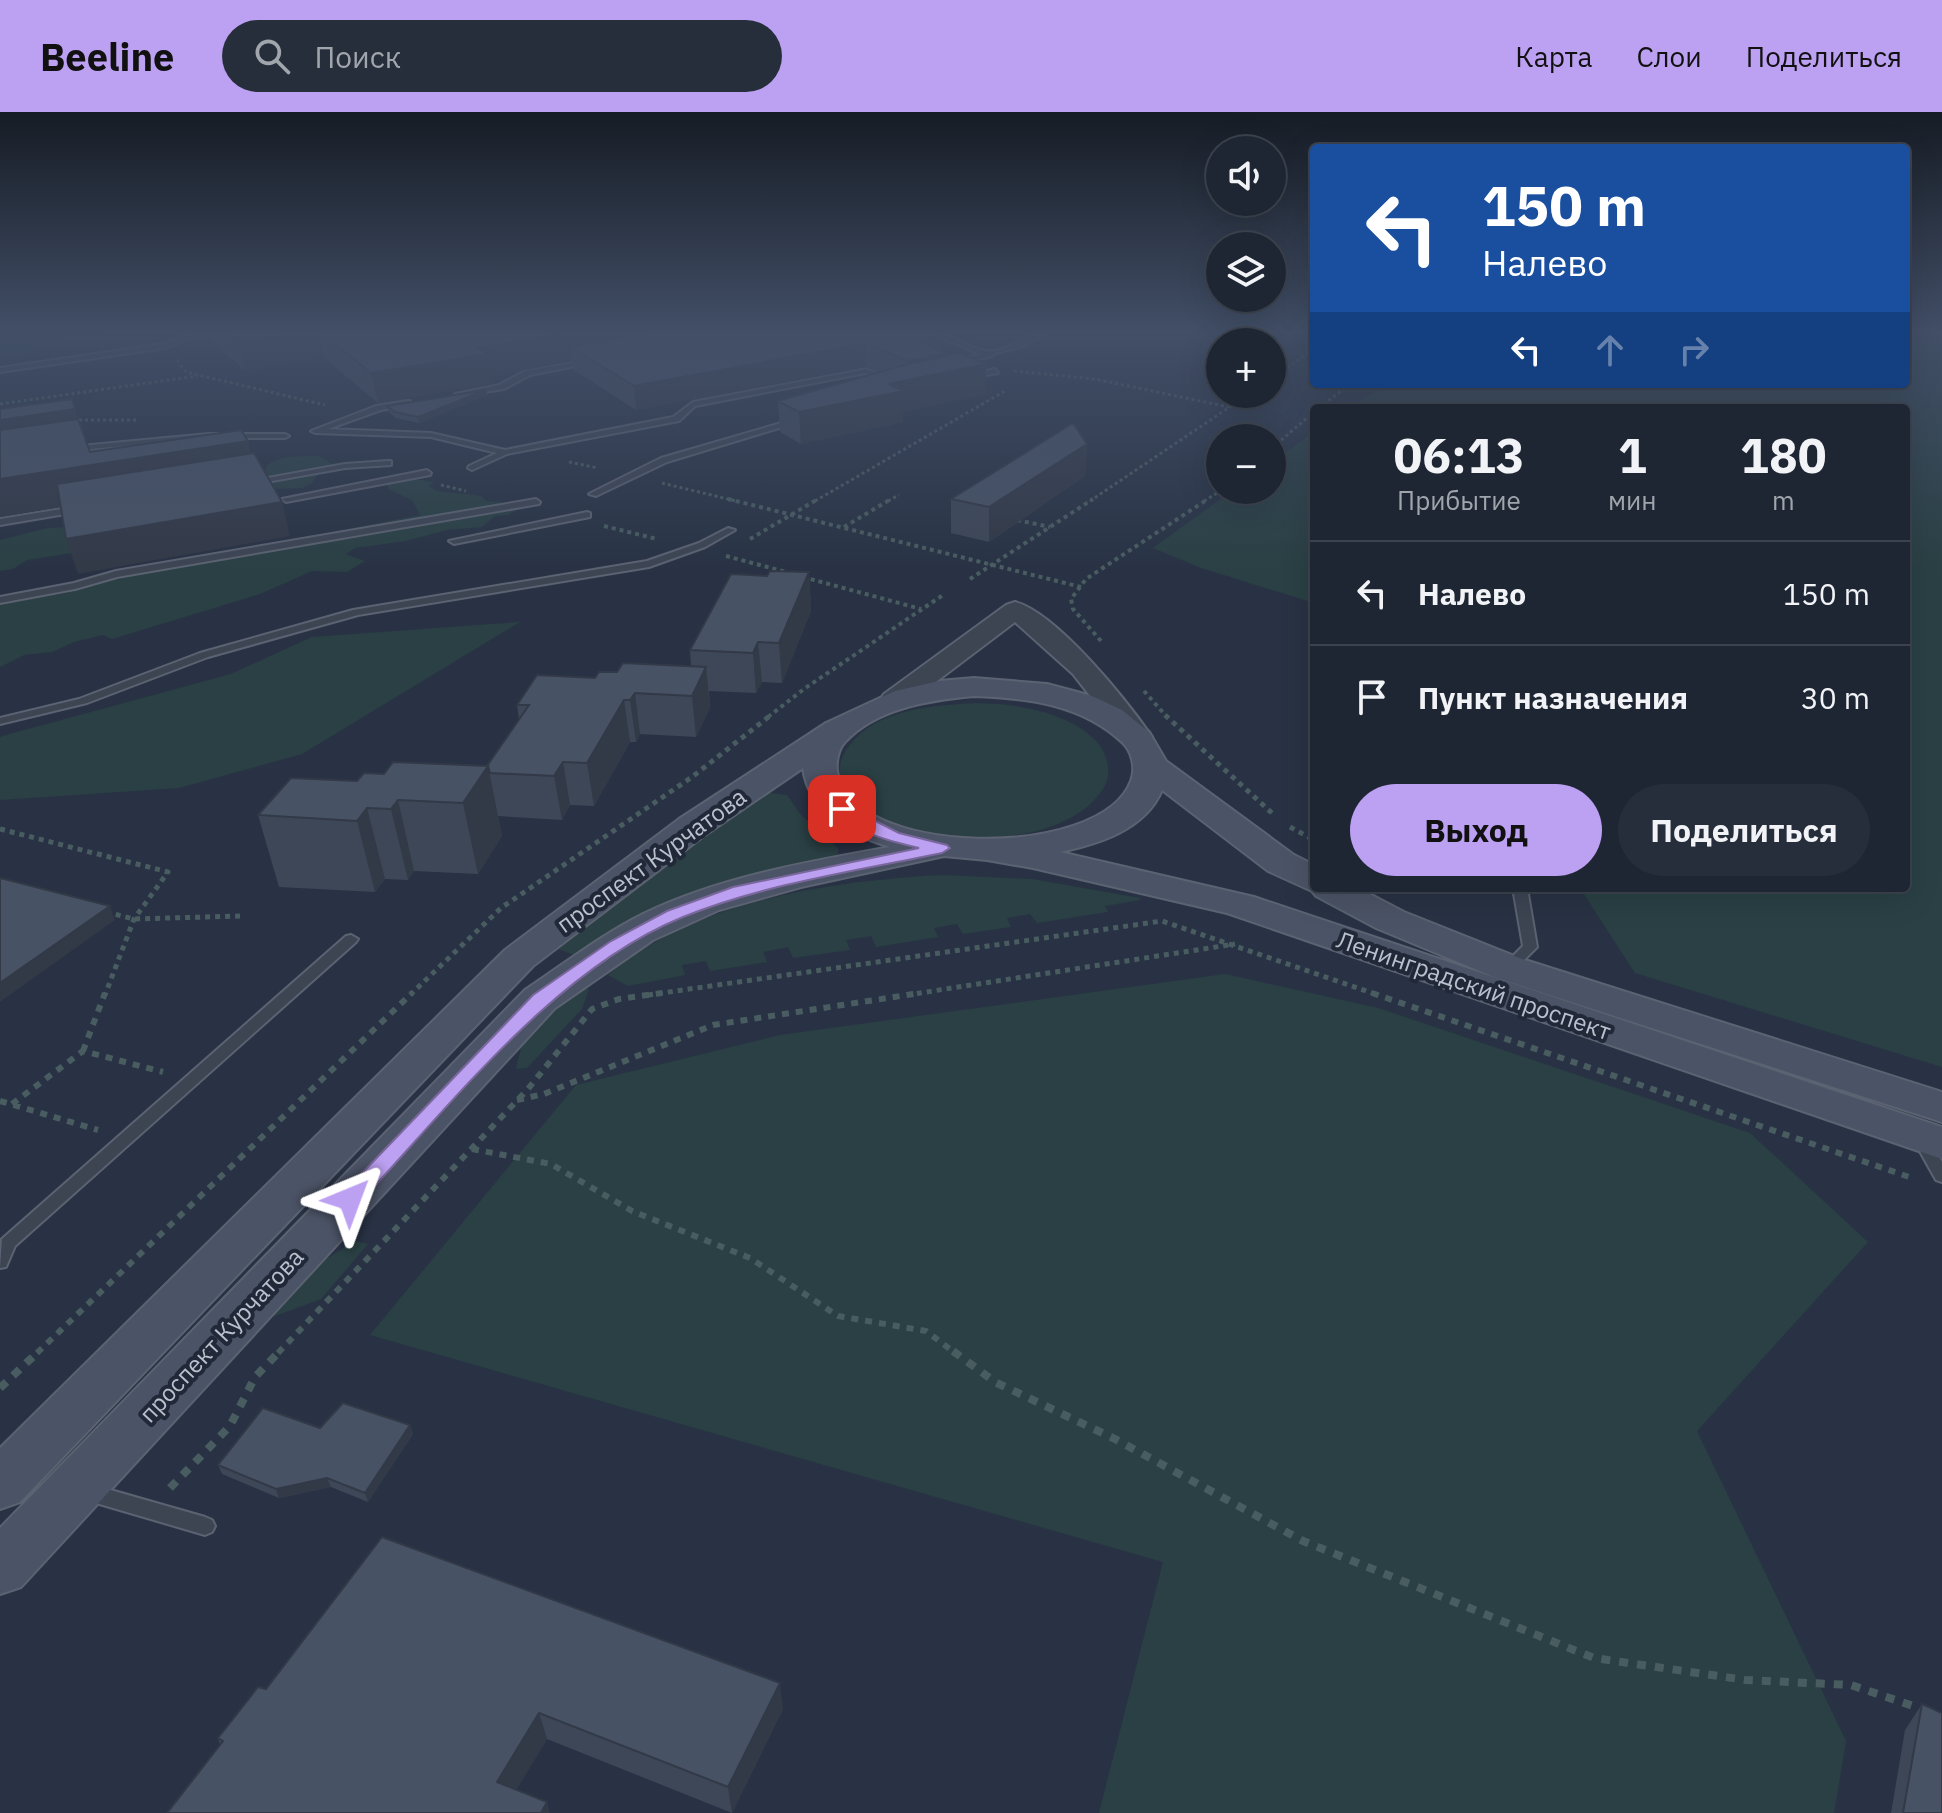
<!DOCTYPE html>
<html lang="ru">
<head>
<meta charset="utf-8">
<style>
	:root { --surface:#1e2633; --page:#262e3b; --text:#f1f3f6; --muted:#a1a5ac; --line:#3c434e; --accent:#bca0f2 }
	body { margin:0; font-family:"IBM Plex Sans",sans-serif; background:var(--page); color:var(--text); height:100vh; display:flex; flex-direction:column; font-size:30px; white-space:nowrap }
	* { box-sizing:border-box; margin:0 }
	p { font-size:26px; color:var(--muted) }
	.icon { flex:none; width:44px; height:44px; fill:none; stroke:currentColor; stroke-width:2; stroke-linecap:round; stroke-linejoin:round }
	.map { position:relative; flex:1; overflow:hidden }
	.sheet { position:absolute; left:1310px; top:292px; width:600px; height:488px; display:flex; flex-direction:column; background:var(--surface); border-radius:8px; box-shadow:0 8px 32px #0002,0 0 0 2px var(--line) }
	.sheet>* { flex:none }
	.top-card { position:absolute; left:1310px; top:32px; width:600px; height:244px; border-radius:8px; box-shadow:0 8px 32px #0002,0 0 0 2px var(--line); background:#1a4fa0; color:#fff; overflow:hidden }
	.controls { position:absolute; left:1206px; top:24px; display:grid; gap:16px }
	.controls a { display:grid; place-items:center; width:80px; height:80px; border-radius:50%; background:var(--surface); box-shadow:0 8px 32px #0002,0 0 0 2px var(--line); font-size:40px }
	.pin { position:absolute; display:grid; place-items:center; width:68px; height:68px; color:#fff; margin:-34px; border-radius:16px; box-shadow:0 4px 12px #0006 }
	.me { position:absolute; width:88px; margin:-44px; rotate:44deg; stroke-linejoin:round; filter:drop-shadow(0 0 6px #0008) }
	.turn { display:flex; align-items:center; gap:28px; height:168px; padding:0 40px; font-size:36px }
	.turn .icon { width:104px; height:104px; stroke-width:2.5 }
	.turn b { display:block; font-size:56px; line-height:68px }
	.lanes { display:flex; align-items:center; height:76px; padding:0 40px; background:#0003; justify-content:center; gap:40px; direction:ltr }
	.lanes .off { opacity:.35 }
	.eta { display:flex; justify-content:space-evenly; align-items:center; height:136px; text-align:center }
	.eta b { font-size:48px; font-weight:700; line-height:56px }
	.action { display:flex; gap:16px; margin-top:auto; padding:16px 40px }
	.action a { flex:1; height:92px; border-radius:48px; background:var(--accent); color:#111; font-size:32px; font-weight:700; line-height:92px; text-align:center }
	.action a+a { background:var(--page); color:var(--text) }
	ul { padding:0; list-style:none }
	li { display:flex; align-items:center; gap:24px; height:104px; padding:0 40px; border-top:2px solid var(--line) }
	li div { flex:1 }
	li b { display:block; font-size:30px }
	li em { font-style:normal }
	header { display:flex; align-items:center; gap:48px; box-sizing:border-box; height:112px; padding:0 40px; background:var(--accent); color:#111 }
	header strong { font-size:38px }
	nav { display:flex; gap:44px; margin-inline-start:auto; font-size:28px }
	.search { width:560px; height:72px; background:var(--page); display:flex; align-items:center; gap:20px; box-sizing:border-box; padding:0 28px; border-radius:44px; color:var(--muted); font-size:30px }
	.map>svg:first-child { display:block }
</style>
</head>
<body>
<header>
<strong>Beeline</strong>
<div class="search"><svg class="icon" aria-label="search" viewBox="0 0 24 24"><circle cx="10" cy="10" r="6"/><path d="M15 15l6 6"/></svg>Поиск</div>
<nav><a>Карта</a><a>Слои</a><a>Поделиться</a></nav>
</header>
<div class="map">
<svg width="1942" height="1701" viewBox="0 0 1942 1701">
	<rect width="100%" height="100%" fill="#283244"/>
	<!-- green -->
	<path fill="#2a4044" d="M0 221H113L0 246Z
		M1906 221H1942V955L1635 861 1580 776H1906V296H1348L1387 272H1906Z
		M1314 320V491L1201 456 1153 436 1233 378H1272V350Z
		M319 344 331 351 329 359 318 362 312 371 302 376 273 377 168 426 27 448 13 457 0 459V428L48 416 76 415 264 370 266 354C282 342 301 345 319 344Z
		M415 367 434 370 429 374 437 379 481 384 486 389 506 391 517 398 508 403 495 404 482 415 447 418 406 429 355 436 346 442 365 449 347 460 312 459 260 482 112 527 103 523 74 530 52 540 24 543 0 555V491L67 481 123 463 256 440 287 429 420 403 412 388 388 377V373Z
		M520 510 302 642 179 676 0 688V625L6 623 231 562 312 525Z
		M978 591C1017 592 1069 600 1097 630 1107 642 1113 661 1104 675 1048 769 786 719 849 634 877 596 936 593 978 591Z
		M765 680 787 683 801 703 838 736V743L599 829 574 843 553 835Z
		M942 763 1032 767 1140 786V788L1105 794 1108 800 1037 811 1030 802 1007 806 1011 815 963 822 957 812 934 816 938 825 876 835 871 824 846 828 850 838 793 846 788 835 763 840 767 850 710 859 706 849 682 853 685 863 628 874 608 863C694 788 832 769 942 763Z
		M1225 862 1378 896 1750 1021 1868 1130 1697 1319 1846 1629 1834 1701H1099L1163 1450 370 1223 576 973 780 923Z
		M575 876 589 877 582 897 527 956 516 957 524 923Z
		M355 1129 368 1132 321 1187 256 1211 283 1174Z"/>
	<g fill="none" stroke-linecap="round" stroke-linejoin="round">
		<!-- service casing -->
		<g stroke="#5b6271" stroke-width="4">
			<path id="service" d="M199 221H217L188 227 165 236 0 260V256L163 232 184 224Z
				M931 221C951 221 966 236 986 239 1007 242 1026 221 1046 221L1026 233 993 242 992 244 956 252 954 249 980 242Z
				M589 248 591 251 530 263 504 277 459 284 455 282 499 273 525 259Z
				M867 257 893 269 886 271 866 261 695 294 679 309 507 342 472 358 468 356 469 354 497 341 431 325 315 321 311 319 376 294 407 289H410V293L381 298 328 317 431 321 505 338 673 305 693 290Z
				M995 257 998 261 970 266 966 264Z
				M795 307 802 309 667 350 596 384 589 382 661 346Z
				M208 322H285L289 324 285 326H208L70 339 66 337 70 335Z
				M388 349H391V353L345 356 250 373 246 370 345 352Z
				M427 358 431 361 430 363 286 390 282 387Z
				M536 387 540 390 539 392 117 465 75 477 0 491V485L74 471 116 459Z
				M80 394 84 397 83 399 0 413V407Z
				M587 400 590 401V405L454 432 449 429Z
				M728 416 735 418 705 435 649 455 358 503 208 545 87 591 0 612V606L79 587 200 541 353 498 647 449 699 431Z
				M1513 776H1527L1537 835 1513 859 1508 860 1501 856 1523 834Z
				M351 823 358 827 356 830 15 1134 6 1155 0 1156 2 1127 346 824Z
				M1921 1022 1927 1023 1942 1050V1070L1936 1068 1913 1027 1915 1023Z
				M86 1371 205 1405 212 1408 215 1414 212 1420 205 1423 79 1386 76 1380 79 1374Z"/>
		</g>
		<!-- tertiary casing -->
		<g stroke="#5b6271" stroke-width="4">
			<path id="tertiary" d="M1015 490C1057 501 1127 589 1152 625L1147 631 1137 634 1127 631 1073 562 1015 510 904 594 894 596 884 594 880 588 884 582 1006 493Z"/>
		</g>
		<!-- secondary casing -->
		<g stroke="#5b6271" stroke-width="4">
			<path id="secondary" d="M974 566 1047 572 1092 584 1122 598 1149 620 1166 649 1294 743 1314 753V776H1358L1404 800 1522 847 1942 980V1010L1494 865 1376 816 1316 784 1312 779 1268 759 1162 678C1145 718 1098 732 1060 740L1254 785 1942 1015V1047L1227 801 1033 756 987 748 944 744 801 775 719 798 653 828 555 896 21 1475 0 1482V1416L525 878C564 852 601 823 643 802 719 765 807 750 890 735 850 723 809 700 803 656L705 723 533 854 20 1390 0 1397V1336L505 838 679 707 826 611 895 579 939 569ZM974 584C1028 586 1081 592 1122 630 1132 639 1136 656 1131 669 1101 750 848 745 837 659 836 650 838 637 845 630 876 596 931 588 974 584Z"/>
		</g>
		<!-- path-far4 -->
		<path stroke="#495d61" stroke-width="3" stroke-dasharray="3 3" stroke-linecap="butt" d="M177 248 186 260 325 293
			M1014 259 1095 267 1229 295
			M1272 266 1314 237
			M0 292 197 264
			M1319 296 1350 272
			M73 308H139
			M1272 336 1314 300
			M569 350 598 356
			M662 371 736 389
			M441 373 466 379
			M815 389 1005 279
			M888 389 899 383
			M1090 389 1249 282
			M1204 389 1222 378"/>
		<!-- path-far3 -->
		<path stroke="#495d61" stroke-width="4" stroke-dasharray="4 4" stroke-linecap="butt" d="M728 387 1081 475
			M1017 408 1050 415
			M604 414 657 427
			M844 415 891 387
			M750 427 818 387
			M726 444 786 460
			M803 465 921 497
			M970 467 1093 387
			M1101 529 1073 497 1071 487 1086 467 1208 387
			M1144 579 1167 605
			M768 605 804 577 943 483"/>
		<!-- path-far2 -->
		<path stroke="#495d61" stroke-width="5" stroke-dasharray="5 5" stroke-linecap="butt" d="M1165 603 1273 702
			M1290 715 1314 728
			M0 717 168 760 134 807 105 883
			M106 800 134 807 240 804
			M410 883 501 796 692 665 771 603
			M648 883 1162 809 1378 883
			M907 883 1235 832"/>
		<!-- path-far1 -->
		<path stroke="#495d61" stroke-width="6" stroke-dasharray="7 7" stroke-linecap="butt" d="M1372 881 1915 1067
			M83 939 105 881
			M517 988 544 982 713 913 920 881
			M0 989 98 1018
			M12 992 83 939 163 960
			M472 1037 551 1052 632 1099 750 1146 838 1204 926 1219 955 1241
			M37 1241 412 881
			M278 1241 528 977 592 897 619 887 662 881"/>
		<!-- path -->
		<path stroke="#495d61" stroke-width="8" stroke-dasharray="9 9" stroke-linecap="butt" d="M953 1239 995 1270 1115 1327 1303 1429 1594 1546 1746 1568 1851 1573 1922 1597
			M0 1276 39 1239
			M170 1376 230 1314 255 1265 280 1239"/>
		<!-- service -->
		<use href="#service" fill="#3d4553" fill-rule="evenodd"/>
		<!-- tertiary -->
		<use href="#tertiary" fill="#3d4553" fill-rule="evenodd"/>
		<!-- secondary -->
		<use href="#secondary" fill="#4b5366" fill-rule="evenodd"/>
	</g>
	<!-- wall -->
	<path fill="#3d4757" d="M208 221H937L942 223V239L946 244 986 282 903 300V310L801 332 780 320 778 289 880 260 866 254 636 298 574 258 573 249 491 264 492 271 378 291 324 246 245 259 209 226Z
		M486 278 487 283 419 311 396 306 389 300 387 294Z
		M1087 332 1085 364 989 430 951 421V387Z
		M809 460 811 499 782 571 762 570 756 581 709 579 710 596 696 625 640 622 636 630H630L594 694 570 693 562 708 498 704 502 724 478 762 414 759 408 768 385 767 375 780 279 775 258 703 357 669 384 662 487 654 519 607 517 593 595 566 617 560 691 554 690 538 767 464Z
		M410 1313 413 1322 368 1390 331 1375 279 1386 222 1362 218 1353 320 1316Z
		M266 1577 783 1597 732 1701 547 1627 516 1678 220 1632 218 1626Z
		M1922 1592 1942 1701H1891L1905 1618Z"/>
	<!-- shaded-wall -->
	<path fill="#323947" d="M297 221H318L324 246 245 259 238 230Z
		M563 221H719L571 235 573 249 491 264 492 271 378 291 371 261 478 236Z
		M942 223V242L946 241V261L986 252V282L903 300V310L801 332 799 300 889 272 908 268V249L916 228Z
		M866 231V254L636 298 634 274Z
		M486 278 487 283 419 311 418 305Z
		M75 297 85 330 0 343V308Z
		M248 329 256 363 0 405V367Z
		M1087 332 1085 364 989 430V395Z
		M282 390 290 424 78 462 66 427Z
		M809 460 811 499 782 571 779 531Z
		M758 530 762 570 756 581 753 541Z
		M706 555 710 596 696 625 692 584Z
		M635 581 640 622 636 630 630 588Z
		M624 588 630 630 594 694 587 651Z
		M563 650 570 693 562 708 554 664Z
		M488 654 502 724 478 762 463 691Z
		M398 688 414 759 408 768 391 697Z
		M367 696 385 767 375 780 357 709Z
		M110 794 115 808 0 890V871Z
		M410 1313 413 1322 368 1390 365 1381Z
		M327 1366 331 1375 279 1386 276 1377Z
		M780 1571 783 1597 732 1701 728 1675Z
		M539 1601 547 1627 505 1696 497 1670Z
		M547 1690 550 1701H541Z"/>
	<!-- building -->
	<path fill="#475265" stroke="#323947" stroke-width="2" d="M228 221H297L238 230Z
		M321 221H563L478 236 487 242 371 261Z
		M649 221H937L942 223 916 228 946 241 908 249 866 231 634 274 571 235Z
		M960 241 986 252 889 272 903 279 799 300 778 289 908 252Z
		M486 278 418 305 395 300 387 294Z
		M72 287 75 297 0 308V297Z
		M78 307 90 340 241 318 248 329 0 367V318Z
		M1073 311 1087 332 989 395 951 387Z
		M254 341 282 390 66 427 57 372Z
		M770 459 809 460 779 531 758 530 753 541 690 538 731 462 767 464Z
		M623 551 706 555 692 584 635 581 630 588H624L587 651 563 650 554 664 490 661 488 654H487L529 593H517L537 563 595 566 599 560H617Z
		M393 650 488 654 463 691 398 688 391 697 367 696 357 709 258 703 291 666 357 669 364 661 384 662Z
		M0 766 110 794 0 871Z
		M343 1291 410 1313 365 1381 327 1366 276 1377 218 1353 263 1296 320 1316Z
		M382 1425 780 1571 728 1675 539 1601 497 1670 547 1690 541 1701H167L223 1629 218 1626 258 1575 266 1577Z
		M1922 1592 1942 1601V1701H1903Z"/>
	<!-- sky -->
	<linearGradient id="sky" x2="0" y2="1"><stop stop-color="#161c25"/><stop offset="0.48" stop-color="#424f67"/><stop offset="1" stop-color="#424f67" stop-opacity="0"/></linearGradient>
	<rect width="1942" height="459" fill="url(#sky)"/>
	<!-- route -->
	<path fill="#bca0f2" stroke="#7a689d" stroke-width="2" d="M842 692 899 721 947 733 950 736 942 741C855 759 765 772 683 805 555 857 451 993 358 1092H343L339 1087 343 1081 533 883 611 829 667 799 733 775 919 736C889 729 855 721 834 697Z"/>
	<g text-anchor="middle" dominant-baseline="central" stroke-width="8" stroke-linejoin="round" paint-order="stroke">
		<!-- street labels -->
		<g font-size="24" fill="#bac0cd" stroke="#212939">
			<text transform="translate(651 748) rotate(-36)">проспект Курчатова</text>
			<text transform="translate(1474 873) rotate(19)">Ленинградский проспект</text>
			<text transform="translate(221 1223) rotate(-47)">проспект Курчатова</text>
		</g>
	</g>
</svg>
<div class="controls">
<a><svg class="icon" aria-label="sound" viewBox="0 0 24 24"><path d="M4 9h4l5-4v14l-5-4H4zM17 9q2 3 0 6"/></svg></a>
<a><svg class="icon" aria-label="layers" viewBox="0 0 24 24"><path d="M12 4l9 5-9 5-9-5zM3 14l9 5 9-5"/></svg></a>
<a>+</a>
<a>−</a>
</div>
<div class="pin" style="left:842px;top:697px;background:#d93025"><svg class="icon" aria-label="arrive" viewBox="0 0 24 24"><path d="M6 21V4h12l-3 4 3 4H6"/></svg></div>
<svg class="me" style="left:350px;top:1087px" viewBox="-20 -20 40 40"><path d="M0-17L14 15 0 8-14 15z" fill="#bca0f2" stroke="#fff" stroke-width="4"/></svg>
<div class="top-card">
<div class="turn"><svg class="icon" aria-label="left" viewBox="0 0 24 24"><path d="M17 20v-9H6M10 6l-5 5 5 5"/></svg><div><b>150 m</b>Налево</div></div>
<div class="lanes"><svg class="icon" aria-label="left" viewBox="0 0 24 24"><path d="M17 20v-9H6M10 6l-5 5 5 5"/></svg><svg class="icon off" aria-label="ahead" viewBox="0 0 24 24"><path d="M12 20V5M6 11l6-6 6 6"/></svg><svg class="icon off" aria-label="right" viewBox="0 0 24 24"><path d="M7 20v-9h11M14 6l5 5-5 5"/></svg></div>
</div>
<section class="sheet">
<div class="eta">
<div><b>06:13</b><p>Прибытие</p></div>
<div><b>1</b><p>мин</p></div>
<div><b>180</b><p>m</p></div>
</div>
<ul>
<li><svg class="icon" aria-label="left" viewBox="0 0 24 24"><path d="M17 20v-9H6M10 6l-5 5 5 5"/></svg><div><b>Налево</b></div><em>150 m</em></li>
<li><svg class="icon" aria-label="arrive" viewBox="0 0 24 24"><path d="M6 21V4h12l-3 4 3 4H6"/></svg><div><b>Пункт назначения</b></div><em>30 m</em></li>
</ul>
<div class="action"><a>Выход</a><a>Поделиться</a></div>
</section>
</div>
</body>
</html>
